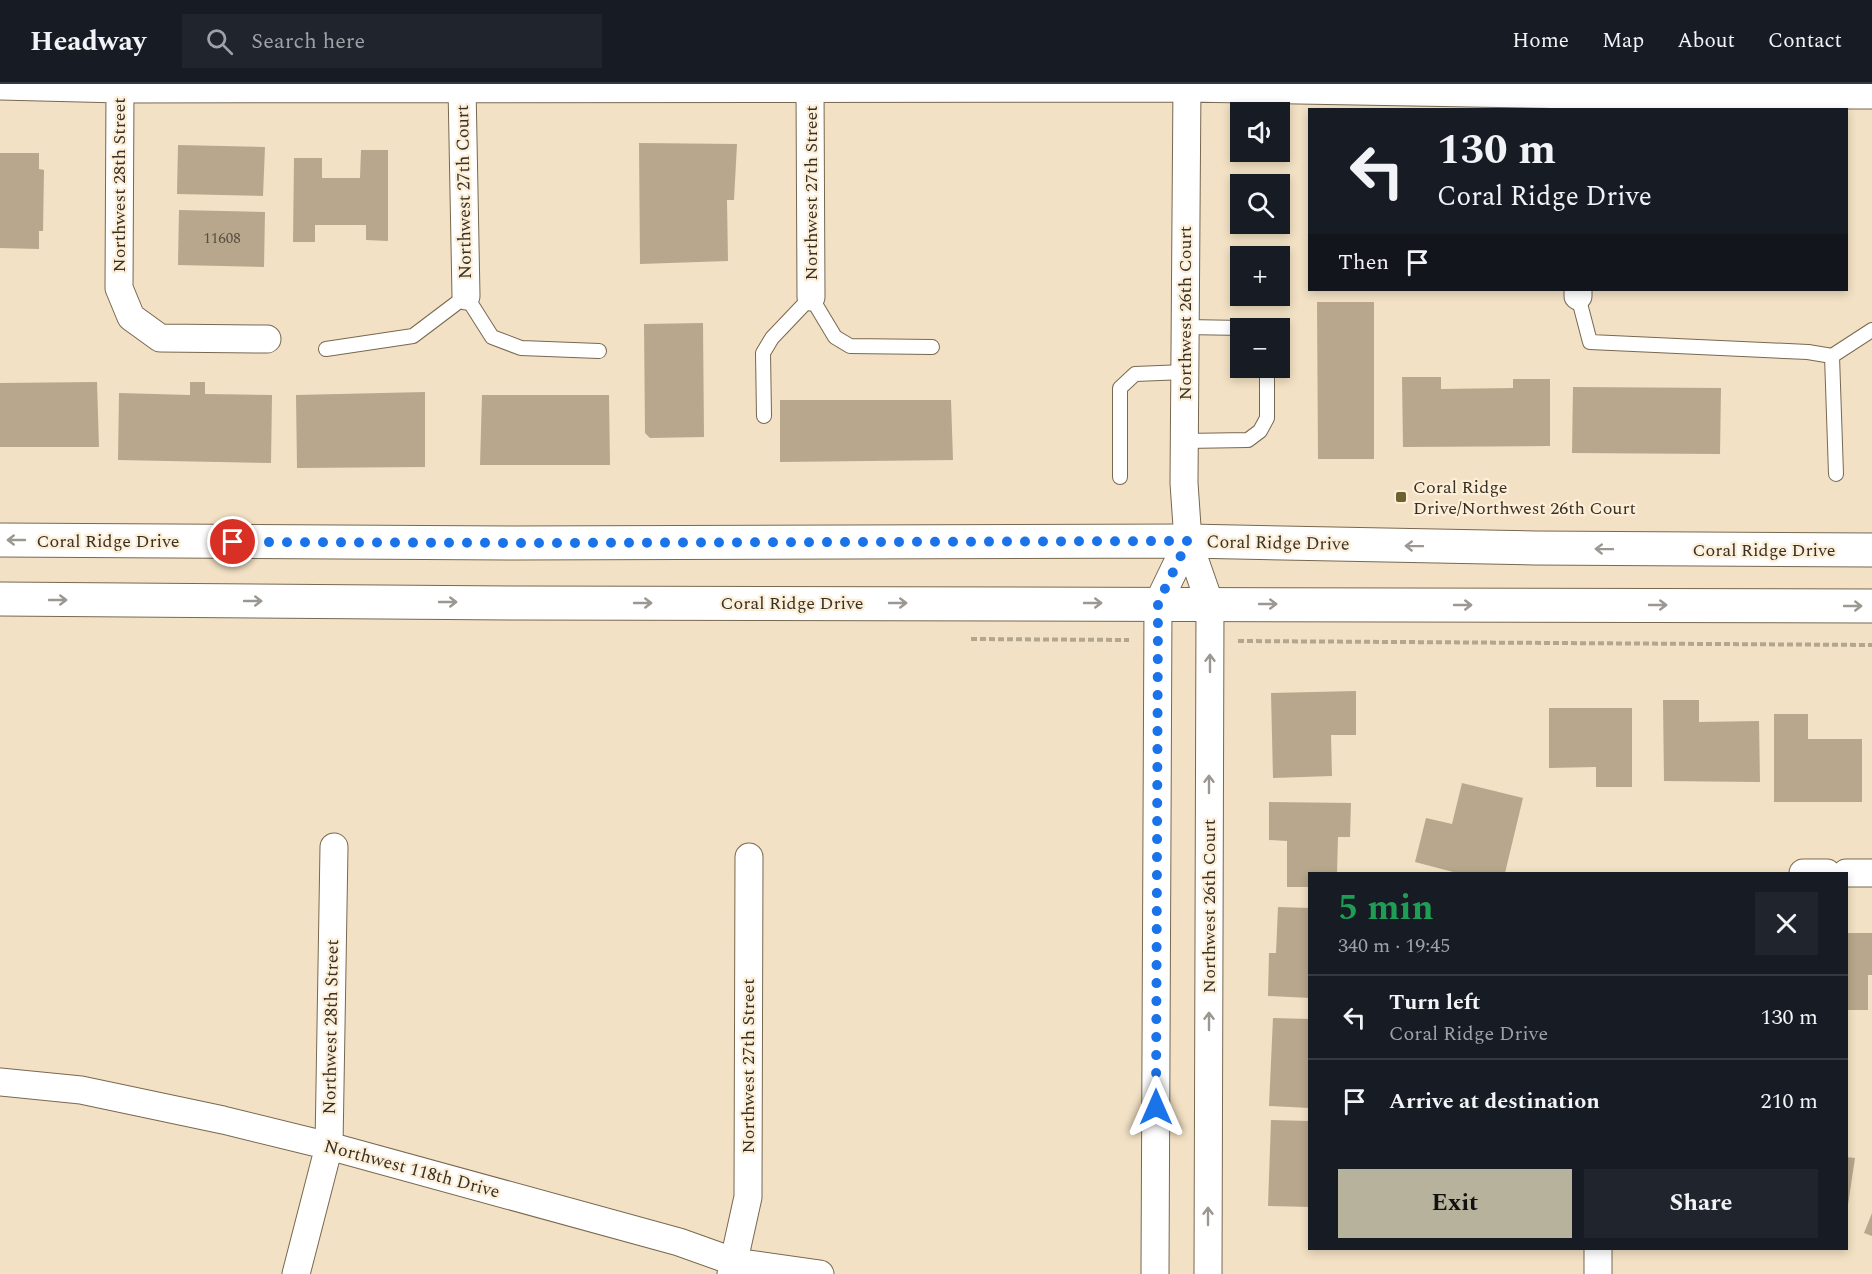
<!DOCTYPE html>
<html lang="en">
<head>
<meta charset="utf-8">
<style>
	:root { --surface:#171b24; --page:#20242c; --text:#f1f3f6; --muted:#9ea1a6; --line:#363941; --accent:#b6b29c }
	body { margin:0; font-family:Spectral,serif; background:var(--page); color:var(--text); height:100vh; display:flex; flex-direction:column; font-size:22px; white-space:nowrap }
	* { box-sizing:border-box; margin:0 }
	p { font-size:20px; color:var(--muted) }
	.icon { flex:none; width:33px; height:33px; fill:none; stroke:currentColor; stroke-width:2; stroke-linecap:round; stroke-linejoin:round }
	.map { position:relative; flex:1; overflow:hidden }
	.panel { position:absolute; left:1308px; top:788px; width:540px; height:378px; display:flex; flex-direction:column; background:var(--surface); border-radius:0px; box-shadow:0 3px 9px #0003 }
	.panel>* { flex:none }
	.hud { position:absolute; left:1308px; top:24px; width:540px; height:183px; border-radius:0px; box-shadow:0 3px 9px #0003; background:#171b24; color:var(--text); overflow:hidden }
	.buttons { position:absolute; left:1230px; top:18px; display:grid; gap:12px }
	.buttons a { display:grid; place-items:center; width:60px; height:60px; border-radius:0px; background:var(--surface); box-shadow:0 3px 9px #0003; font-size:30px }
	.pin { position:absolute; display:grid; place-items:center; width:51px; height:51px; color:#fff; margin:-26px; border:3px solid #fff; border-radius:50%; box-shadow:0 2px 6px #0007 }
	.me { position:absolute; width:66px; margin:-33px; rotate:0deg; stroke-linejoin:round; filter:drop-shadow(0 0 4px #0008) }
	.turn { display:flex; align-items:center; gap:21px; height:126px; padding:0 30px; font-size:27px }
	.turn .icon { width:78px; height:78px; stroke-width:2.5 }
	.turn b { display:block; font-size:42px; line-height:51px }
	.then { display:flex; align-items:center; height:57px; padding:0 30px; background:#0003; gap:12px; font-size:22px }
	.round { display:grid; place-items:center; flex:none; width:63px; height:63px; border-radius:0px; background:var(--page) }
	.overview { display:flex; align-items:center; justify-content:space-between; height:102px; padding:0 30px }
	h1 { font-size:36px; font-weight:700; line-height:45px; color:#1e9e55 }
	.primary-button { display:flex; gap:12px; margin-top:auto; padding:12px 30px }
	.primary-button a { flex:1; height:69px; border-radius:0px; background:var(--accent); color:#111; font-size:24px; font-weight:700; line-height:69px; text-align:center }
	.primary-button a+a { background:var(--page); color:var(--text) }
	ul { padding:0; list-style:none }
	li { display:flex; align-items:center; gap:18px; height:84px; padding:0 30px; border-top:2px solid var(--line) }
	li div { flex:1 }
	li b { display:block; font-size:22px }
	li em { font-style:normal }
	header { display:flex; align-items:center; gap:36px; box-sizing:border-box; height:84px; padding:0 30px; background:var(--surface); border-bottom:2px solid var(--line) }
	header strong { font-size:28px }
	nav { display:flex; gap:33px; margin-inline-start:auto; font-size:21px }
	.search { width:420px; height:54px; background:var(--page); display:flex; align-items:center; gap:15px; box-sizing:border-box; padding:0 21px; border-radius:0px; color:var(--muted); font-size:22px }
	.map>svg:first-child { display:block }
</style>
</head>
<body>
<header>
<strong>Headway</strong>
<div class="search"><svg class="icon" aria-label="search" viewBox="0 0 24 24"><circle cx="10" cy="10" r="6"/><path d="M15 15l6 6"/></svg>Search here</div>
<nav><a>Home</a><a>Map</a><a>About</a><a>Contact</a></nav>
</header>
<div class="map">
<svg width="1872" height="1190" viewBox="0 0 1872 1190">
	<rect width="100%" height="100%" fill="#f2e1c4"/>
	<!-- building -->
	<path fill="#b8a78c" d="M639 59 737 60 734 116H727L728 177 640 180Z
		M178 61 265 63 263 112 177 110Z
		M361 66H388V157L366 156V141H315V158H293L294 74H322V94H360Z
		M0 69H39V85L44 86 43 147H39V165L0 164Z
		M179 126 265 128 264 183 178 181Z
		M1317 218H1374V375H1318Z
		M703 239 704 353 650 354 645 349 644 240Z
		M1402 293H1441V305L1513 304V295H1550V362L1403 363Z
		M97 298 99 363H0V299Z
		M190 298H205V310L272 311 271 379 118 376 119 309 190 311Z
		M1573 303 1721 304 1720 370 1572 369Z
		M425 308V383L297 384 296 311Z
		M482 311H609L610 381H480Z
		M780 316H951L953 376 780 378Z
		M1356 607V651H1331L1332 692 1273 694 1271 609Z
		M1663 616H1699V638L1759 637 1760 698 1664 697Z
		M1549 624H1632V703H1596V683L1549 684Z
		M1774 630H1808V655H1862V718H1774Z
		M1462 699 1523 714 1505 789H1457L1415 778 1426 734 1452 740Z
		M1269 718 1351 719 1350 753H1338L1337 789H1310V803H1287V757L1269 756Z
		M1278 823 1310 824V914L1268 912 1269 869H1276Z
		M1846 849H1872V891H1868V926H1846Z
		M1273 934 1310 935V1024L1269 1022Z
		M1271 1036 1310 1037V1123L1268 1122Z
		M1846 1073 1855 1074 1848 1121H1846Z
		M1872 1129V1152L1864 1149Z"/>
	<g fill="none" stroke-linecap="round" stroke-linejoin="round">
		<!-- lane casing -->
		<g stroke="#78684f" stroke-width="16">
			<path id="lane" d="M1578 212 1590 258 1808 268 1832 272 1836 390
				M1185 243 1244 244
				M326 265 413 252 466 212 492 253 521 264 599 267
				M1832 272 1872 246
				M764 332 763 269 772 254 811 213 835 253 850 262 932 263
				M1184 357 1248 356 1260 347 1267 334V284
				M1120 393V304L1135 290 1185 288"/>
		</g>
		<!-- street casing -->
		<g stroke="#78684f" stroke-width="29">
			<path id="street" d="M1187 0 1184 399 1188 457 1210 520 1208 1190
				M0 2 120 5 1187 4 1580 11H1872
				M462 3 466 212
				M810 4 811 213
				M120 5 119 204 131 233 160 254 267 255
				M1578 212V206
				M1803 789H1827
				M1846 789H1872
				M0 998 81 1006 223 1036 329 1062 679 1158 735 1178 820 1190
				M1598 1164V1190
				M296 1190 329 1062 334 763
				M731 1190 748 1113 749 773
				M1155 1190 1158 519 1188 457"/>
		</g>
		<!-- secondary casing -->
		<g stroke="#78684f" stroke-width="35">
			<path id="secondary" d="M0 456 512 459 1188 457 1535 464 1872 466
				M0 515 519 519 1872 522"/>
		</g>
		<!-- path -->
		<path stroke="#b3a68f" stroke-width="4" stroke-dasharray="6 3" stroke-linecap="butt" d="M971 555 1129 556
			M1238 557 1872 561"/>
		<!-- lane -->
		<use href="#lane" stroke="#fff" stroke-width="14"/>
		<!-- street -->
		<use href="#street" stroke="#fff" stroke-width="27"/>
		<!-- secondary -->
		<use href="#secondary" stroke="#fff" stroke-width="33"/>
	</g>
	<!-- one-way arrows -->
	<defs><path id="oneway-shaft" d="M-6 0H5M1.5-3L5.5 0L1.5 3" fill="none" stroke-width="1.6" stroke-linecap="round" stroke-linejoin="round" transform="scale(1.5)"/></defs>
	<g stroke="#9b9892">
		<use href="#oneway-shaft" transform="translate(16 456) rotate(-180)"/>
		<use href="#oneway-shaft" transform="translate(1414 462) rotate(-179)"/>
		<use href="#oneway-shaft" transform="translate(1604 465) rotate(-179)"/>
		<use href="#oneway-shaft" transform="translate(58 516)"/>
		<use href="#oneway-shaft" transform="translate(253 517)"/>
		<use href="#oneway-shaft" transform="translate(448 518)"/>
		<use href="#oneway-shaft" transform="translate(643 519)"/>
		<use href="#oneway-shaft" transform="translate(898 519)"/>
		<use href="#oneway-shaft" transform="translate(1093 519)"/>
		<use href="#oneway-shaft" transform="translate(1268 520)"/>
		<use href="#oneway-shaft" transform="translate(1463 521)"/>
		<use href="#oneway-shaft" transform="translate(1658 521)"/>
		<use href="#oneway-shaft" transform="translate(1853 522)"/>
		<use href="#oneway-shaft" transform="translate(1210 579) rotate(-90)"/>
		<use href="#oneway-shaft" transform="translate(1209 700) rotate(-90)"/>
		<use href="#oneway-shaft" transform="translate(1209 937) rotate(-90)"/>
		<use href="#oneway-shaft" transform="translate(1208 1132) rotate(-90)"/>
	</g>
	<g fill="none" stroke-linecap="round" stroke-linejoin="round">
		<!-- route -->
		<path stroke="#1a73e8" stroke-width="10" stroke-dasharray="0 18" d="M233 458 536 459 1188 457 1158 519 1156 1023"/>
	</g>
	<!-- markers -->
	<rect fill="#6e622f" stroke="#fdeed7" stroke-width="2" x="1395" y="407" width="12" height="12" rx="3"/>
	<g text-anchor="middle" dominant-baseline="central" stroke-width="4.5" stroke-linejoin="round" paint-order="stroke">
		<!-- number labels -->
		<g font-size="15" fill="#574e3f">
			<text x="222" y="154">11608</text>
		</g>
		<!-- street labels -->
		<g font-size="18" fill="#373025" stroke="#fdeed7">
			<text transform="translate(119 101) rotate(-90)">Northwest 28th Street</text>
			<text transform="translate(464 108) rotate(-91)">Northwest 27th Court</text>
			<text transform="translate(811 109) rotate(-90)">Northwest 27th Street</text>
			<text transform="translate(1185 229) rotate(-90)">Northwest 26th Court</text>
			<text x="108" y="457">Coral Ridge Drive</text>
			<text transform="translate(1278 459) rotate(1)">Coral Ridge Drive</text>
			<text x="1764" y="466">Coral Ridge Drive</text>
			<text x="792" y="519">Coral Ridge Drive</text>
			<text transform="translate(1209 822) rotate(-90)">Northwest 26th Court</text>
			<text transform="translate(331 943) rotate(-89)">Northwest 28th Street</text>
			<text transform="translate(748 982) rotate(-90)">Northwest 27th Street</text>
			<text transform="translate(412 1085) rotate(15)">Northwest 118th Drive</text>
		</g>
		<!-- poi labels -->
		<g font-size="18" fill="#373025" stroke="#fdeed7" text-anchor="start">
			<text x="1413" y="403">Coral Ridge<tspan x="1413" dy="21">Drive/Northwest 26th Court</tspan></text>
		</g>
	</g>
</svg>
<div class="buttons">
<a><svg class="icon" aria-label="sound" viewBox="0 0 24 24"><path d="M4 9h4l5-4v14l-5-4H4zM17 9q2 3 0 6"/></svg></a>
<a><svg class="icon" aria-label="search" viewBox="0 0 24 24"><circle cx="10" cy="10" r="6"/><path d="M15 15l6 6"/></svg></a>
<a>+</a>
<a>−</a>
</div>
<div class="pin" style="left:233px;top:458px;background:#d93025"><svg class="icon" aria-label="arrive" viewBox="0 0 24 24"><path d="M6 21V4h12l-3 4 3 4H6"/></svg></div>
<svg class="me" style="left:1156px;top:1023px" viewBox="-20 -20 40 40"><path d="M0-17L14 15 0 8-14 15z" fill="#1a73e8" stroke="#fff" stroke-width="4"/></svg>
<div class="hud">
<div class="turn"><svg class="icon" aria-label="left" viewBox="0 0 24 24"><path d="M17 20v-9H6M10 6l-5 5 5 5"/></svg><div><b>130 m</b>Coral Ridge Drive</div></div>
<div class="then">Then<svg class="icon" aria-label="arrive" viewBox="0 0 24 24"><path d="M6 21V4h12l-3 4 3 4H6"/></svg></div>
</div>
<section class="panel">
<div class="overview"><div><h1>5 min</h1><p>340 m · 19:45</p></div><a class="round"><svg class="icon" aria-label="close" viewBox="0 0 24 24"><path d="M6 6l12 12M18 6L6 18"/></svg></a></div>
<ul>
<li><svg class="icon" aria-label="left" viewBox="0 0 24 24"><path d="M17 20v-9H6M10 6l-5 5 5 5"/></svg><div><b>Turn left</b><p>Coral Ridge Drive</p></div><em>130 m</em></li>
<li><svg class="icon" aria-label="arrive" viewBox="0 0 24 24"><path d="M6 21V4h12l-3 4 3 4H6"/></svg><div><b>Arrive at destination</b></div><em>210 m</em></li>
</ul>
<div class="primary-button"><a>Exit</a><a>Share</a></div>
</section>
</div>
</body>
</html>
